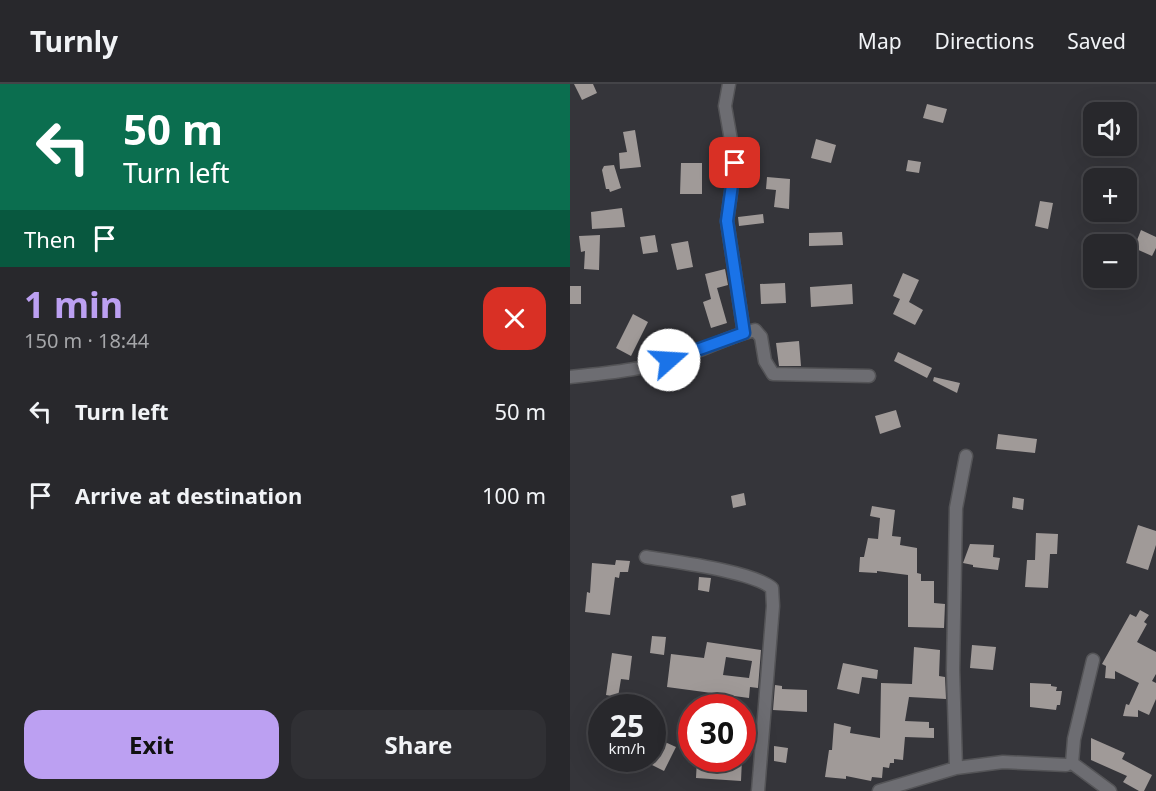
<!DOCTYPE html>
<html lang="en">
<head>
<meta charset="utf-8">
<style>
	:root { --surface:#28282c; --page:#303034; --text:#f1f3f6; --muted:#a5a6a9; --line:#444448; --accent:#bca0f2 }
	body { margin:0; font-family:"Noto Sans",sans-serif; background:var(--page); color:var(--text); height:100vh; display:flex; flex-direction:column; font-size:22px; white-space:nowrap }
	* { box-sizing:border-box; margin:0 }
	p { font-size:20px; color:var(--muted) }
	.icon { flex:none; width:33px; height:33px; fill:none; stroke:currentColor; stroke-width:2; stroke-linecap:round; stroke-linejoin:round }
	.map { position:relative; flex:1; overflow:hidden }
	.details { display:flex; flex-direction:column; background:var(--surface); width:570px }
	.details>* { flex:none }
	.hud { background:#0b6e4f; color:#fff; overflow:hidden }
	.buttons { position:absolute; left:513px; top:18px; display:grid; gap:12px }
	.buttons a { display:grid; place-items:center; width:54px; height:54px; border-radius:12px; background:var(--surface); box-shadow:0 6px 24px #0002,0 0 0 2px var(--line); font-size:30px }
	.speed { position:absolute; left:18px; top:610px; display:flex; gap:12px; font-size:30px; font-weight:700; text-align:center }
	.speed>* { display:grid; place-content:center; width:78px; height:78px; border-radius:50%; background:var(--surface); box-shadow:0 6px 24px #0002,0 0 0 2px var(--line); line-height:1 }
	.speed small { font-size:15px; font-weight:400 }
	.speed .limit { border:9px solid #d22; background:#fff; color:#111 }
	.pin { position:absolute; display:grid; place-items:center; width:51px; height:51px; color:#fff; margin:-26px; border-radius:12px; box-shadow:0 3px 9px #0006 }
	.me { position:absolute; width:66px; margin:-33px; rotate:71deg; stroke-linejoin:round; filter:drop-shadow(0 0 4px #0008) }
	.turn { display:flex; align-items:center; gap:21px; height:126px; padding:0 24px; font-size:27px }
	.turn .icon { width:78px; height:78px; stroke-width:2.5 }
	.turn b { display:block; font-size:42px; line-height:51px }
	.then { display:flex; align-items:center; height:57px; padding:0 24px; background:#0003; gap:12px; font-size:22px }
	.round { display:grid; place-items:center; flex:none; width:63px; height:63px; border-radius:18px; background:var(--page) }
	.overview { display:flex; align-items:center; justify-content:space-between; height:102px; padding:0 24px }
	h1 { font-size:36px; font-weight:700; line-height:45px; color:var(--accent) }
	.primary-button { display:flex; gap:12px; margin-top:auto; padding:12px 24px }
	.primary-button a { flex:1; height:69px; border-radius:18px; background:var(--accent); color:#111; font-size:24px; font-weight:700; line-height:69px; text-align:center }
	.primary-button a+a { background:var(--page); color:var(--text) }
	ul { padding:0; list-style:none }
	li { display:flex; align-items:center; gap:18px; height:84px; padding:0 24px }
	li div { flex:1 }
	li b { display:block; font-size:22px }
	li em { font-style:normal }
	header { display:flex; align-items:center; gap:36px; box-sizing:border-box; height:84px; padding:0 30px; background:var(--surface); border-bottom:2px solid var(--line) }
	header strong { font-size:28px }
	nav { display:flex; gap:33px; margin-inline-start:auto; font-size:21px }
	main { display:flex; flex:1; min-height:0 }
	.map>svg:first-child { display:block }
</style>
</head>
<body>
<header>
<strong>Turnly</strong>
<nav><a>Map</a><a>Directions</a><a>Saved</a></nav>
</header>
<main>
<section class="details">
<div class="hud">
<div class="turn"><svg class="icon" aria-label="left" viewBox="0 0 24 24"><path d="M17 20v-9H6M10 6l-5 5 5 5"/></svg><div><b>50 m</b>Turn left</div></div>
<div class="then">Then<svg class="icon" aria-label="arrive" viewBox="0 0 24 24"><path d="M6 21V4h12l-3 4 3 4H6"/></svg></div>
</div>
<div class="overview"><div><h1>1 min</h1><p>150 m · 18:44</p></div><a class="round" style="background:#d93025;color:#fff"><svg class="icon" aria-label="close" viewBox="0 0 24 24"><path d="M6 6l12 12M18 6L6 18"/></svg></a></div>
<ul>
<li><svg class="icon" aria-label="left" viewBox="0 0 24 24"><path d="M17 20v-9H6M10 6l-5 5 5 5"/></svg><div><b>Turn left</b></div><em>50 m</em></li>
<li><svg class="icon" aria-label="arrive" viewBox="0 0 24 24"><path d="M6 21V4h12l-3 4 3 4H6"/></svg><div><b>Arrive at destination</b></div><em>100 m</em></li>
</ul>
<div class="primary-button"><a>Exit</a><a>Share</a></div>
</section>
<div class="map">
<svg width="586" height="707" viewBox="0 0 586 707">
	<rect width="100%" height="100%" fill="#35353a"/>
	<!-- building -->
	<path fill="#a09a98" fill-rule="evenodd" d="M4 0H23L27 9 12 16Z
		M357 20 377 25 373 39 353 34Z
		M65 46 71 83 50 85 49 69 57 68 53 48Z
		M246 55 266 61 261 79 241 74Z
		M338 76 351 78 349 89 336 87Z
		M111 79H132V110H110Z
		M44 81 51 104 40 108 39 105H36L32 86 34 82Z
		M197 93 220 95 219 125 204 123 206 106 196 105Z
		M470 117 483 119 478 145 465 142Z
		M52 124 55 143 22 145 21 128Z
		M193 130 194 139 169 142 168 133Z
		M571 146 586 153V164L582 172 564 164Z
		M272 148 273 161 239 162V149Z
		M30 151 29 186 14 185 15 167 11 168 9 152Z
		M85 151 88 168 73 170 70 153Z
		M118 157 123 183 107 186 101 160Z
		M155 185 158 201 147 204 157 239 141 244 133 218 141 215 135 190Z
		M333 189 349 196 339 218 353 226 345 241 323 230 330 215 323 212Z
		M215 199 216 219 191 220 190 200Z
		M282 200 283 220 241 223 240 203Z
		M0 202H11V220H0Z
		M63 230 78 238 61 272 46 264Z
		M229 257 231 282H209L206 259Z
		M328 268 362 284 357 294 324 277Z
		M364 293 390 299 387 309 363 297Z
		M326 326 331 343 310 350 305 332Z
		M428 350 467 355 465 369 426 365Z
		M174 409 176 421 163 424 161 412Z
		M443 413 454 415 453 426 442 424Z
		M302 422 325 426 322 452 331 453 330 461 347 464V489L351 490V497H364V519L375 520 374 544 338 543V491L307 487V489L289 488 290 473H294L298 454 308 455 310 434 300 432Z
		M568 441 586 447V461L578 486 556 479Z
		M466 449 488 450 487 470H480L478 504 455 503 457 476H465Z
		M400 460 424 461 423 473 430 474 428 486 403 483V481L393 479Z
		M46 476 60 477 58 488H50L49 494 45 493 40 531 15 528 17 508 20 509 22 479 45 481Z
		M129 493 141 494 139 508 128 506Z
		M570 526 579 531 574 538 577 540 567 558 586 568V590L582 597 586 599V615L579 631 568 626V633L553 632 556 620 559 621 569 599 545 587V595L535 594 536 582 532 580 560 530 566 533Z
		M82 552 96 553 94 571 80 569Z
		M137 558 191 566 188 604 180 603 179 614 97 603 101 570 134 574ZM156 573 182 577 179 594 153 591Z
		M402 561 426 563 423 586 400 584Z
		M344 563 370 566 369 592 375 593 376 615 339 613 335 637 359 638V644H364V654L335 653 333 676 324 675V679H320L319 684 313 683 312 694 302 693 301 697 276 692V695L255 693 259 666H262L264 639 281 643 280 649 310 654 311 599 342 600Z
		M42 569 62 572 59 596 51 595 48 613 36 611Z
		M273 579 308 586 307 595 292 593 289 610 267 605Z
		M460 599 481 600V602L487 603 486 607H492L490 621H487L486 626 460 623Z
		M205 601 212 602V605L237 606V628L203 626Z
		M521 654 555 669 552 675 582 691 574 707H569L553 698 557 692 521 676Z
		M95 658 106 663 94 687 70 675H87Z
		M204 662 218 664 216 679 204 677Z
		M127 675H172L171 697 126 694Z"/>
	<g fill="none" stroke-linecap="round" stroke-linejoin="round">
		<!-- street casing -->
		<g stroke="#545457" stroke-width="15">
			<path id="street" d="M159 0 155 22 165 79 157 137 174 249
				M0 293C40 289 82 285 120 270 142 262 161 252 185 246L191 253 195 277 203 290 299 292
				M76 473C106 478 181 487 202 504L203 522 188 707
				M523 576 504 655 502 679 540 707
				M386 684 433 678 496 681
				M309 707 386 684 383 586 386 424 396 372"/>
		</g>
		<!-- street -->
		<use href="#street" stroke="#6d6d72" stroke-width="12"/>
	</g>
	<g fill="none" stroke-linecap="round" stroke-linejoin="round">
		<!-- route casing -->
		<g stroke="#114b97" stroke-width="15">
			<path id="route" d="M99 276 174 249 157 137 165 79"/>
		</g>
		<!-- route -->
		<use href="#route" stroke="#1a73e8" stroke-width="10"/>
	</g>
</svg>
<div class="buttons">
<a><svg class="icon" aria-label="sound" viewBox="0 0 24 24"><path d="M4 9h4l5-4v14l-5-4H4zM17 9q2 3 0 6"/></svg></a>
<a>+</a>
<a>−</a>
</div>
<div class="speed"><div>25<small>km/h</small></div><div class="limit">30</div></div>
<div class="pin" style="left:165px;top:79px;background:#d93025"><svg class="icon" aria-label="arrive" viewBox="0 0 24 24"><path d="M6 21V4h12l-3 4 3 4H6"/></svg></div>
<svg class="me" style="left:99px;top:276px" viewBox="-20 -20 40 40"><circle r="19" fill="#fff"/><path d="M0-13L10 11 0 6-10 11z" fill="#1a73e8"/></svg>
</div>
</main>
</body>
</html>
